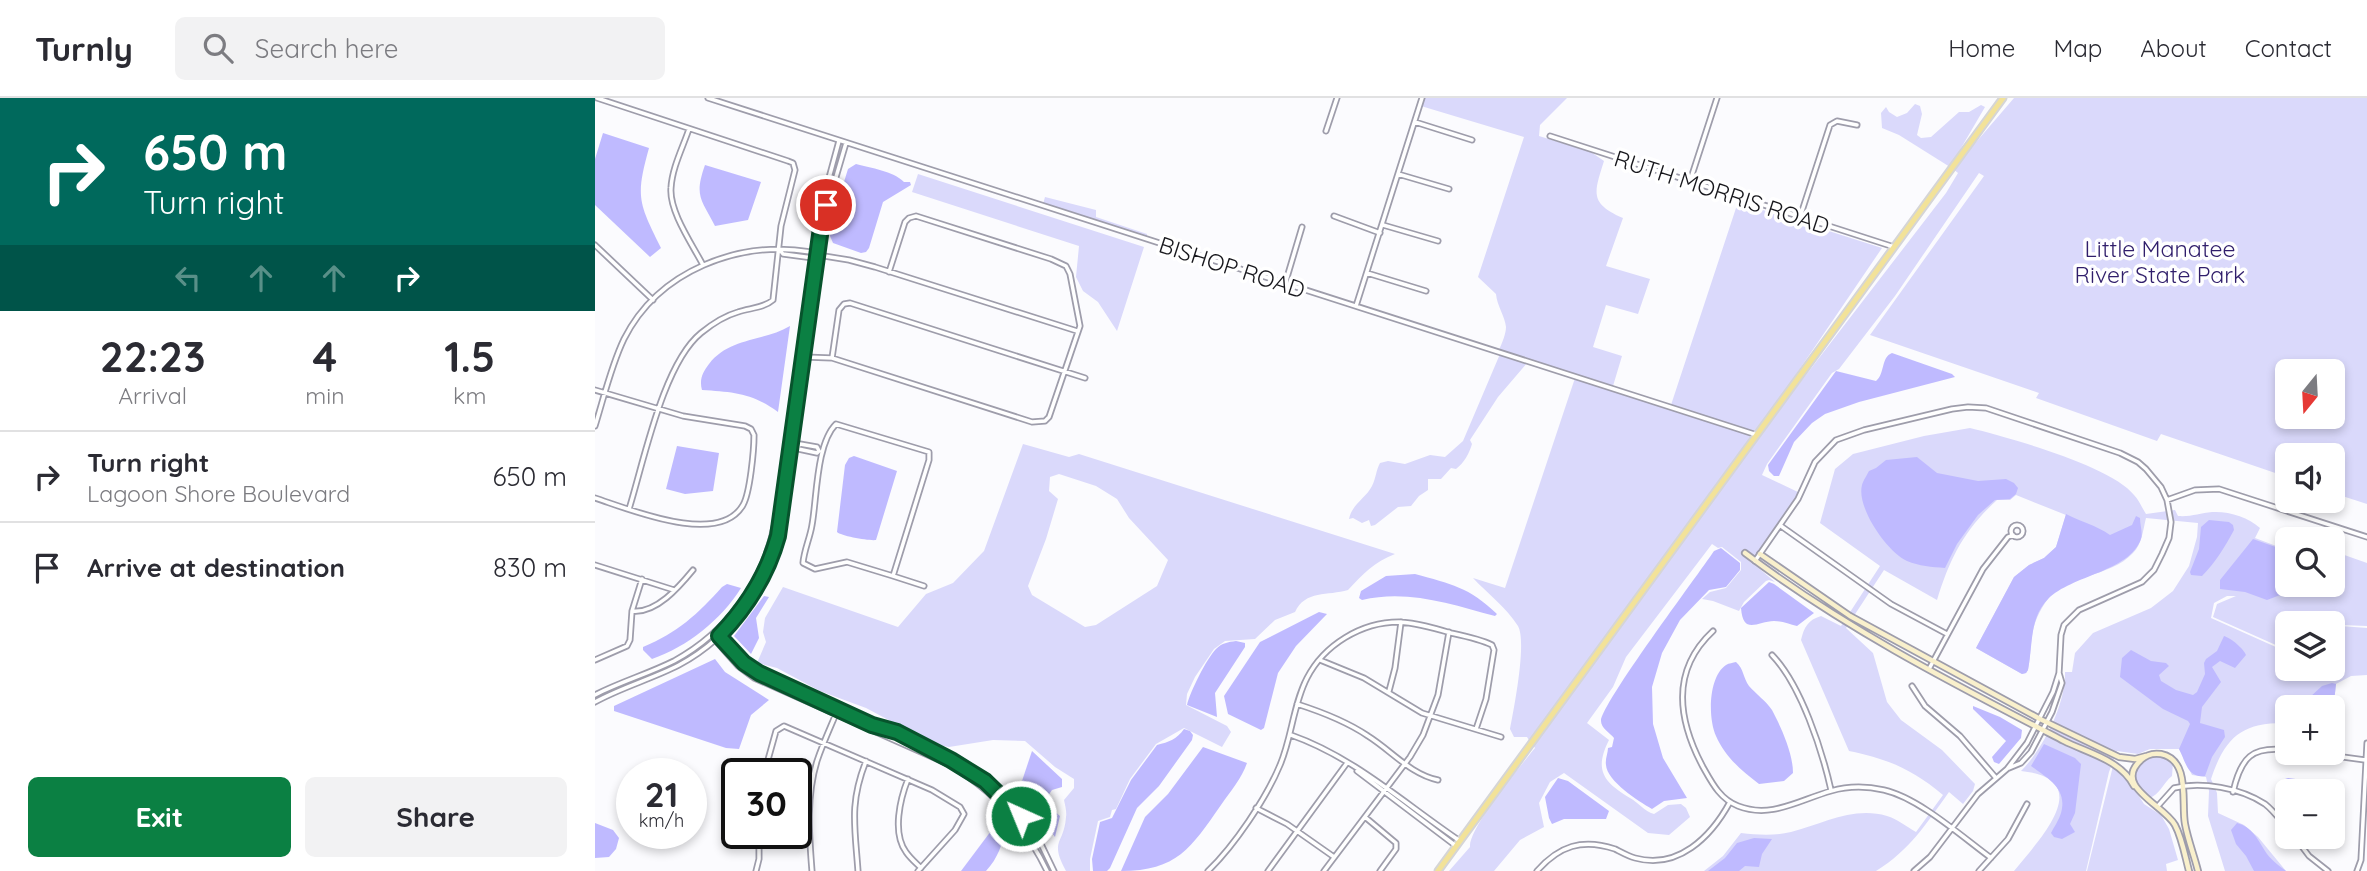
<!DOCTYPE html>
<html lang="en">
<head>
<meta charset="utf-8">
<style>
	:root { --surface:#fff; --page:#f2f2f3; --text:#2b2b33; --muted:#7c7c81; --line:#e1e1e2; --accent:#0b8043 }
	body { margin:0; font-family:Quicksand,sans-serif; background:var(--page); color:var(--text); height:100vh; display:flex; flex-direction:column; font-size:26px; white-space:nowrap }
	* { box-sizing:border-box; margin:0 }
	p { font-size:23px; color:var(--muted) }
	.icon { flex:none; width:38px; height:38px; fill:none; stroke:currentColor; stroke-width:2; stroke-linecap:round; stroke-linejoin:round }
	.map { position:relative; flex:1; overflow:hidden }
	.side { display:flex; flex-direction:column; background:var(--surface); width:595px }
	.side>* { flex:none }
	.hud { background:#00695c; color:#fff; overflow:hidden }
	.needle { width:46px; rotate:198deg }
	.fabs { position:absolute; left:1680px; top:261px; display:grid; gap:14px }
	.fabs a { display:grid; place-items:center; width:70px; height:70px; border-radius:10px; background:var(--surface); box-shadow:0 4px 10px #0003; font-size:35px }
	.speed { position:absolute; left:21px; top:660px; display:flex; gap:14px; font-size:35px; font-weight:700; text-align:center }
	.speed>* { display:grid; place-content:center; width:91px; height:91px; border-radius:50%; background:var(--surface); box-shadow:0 4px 10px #0003; line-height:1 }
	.speed small { font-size:18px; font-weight:400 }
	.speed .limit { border:4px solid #111; border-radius:10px; background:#fff; color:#111 }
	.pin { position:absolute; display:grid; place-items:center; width:60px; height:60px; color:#fff; margin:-30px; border:4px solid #fff; border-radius:50%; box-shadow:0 2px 7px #0007 }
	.me { position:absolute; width:77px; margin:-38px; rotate:316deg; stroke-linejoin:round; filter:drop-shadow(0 0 5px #0008) }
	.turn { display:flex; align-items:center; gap:24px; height:147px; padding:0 28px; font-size:32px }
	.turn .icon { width:91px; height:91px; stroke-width:2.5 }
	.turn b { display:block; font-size:49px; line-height:60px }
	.lanes { display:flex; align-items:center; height:66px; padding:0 28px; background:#0003; justify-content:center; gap:35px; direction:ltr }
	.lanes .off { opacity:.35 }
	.eta { display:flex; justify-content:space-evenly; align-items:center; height:119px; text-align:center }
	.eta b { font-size:42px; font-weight:700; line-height:49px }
	.button { display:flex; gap:14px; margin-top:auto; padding:14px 28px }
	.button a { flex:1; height:80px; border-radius:10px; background:var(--accent); color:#fff; font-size:28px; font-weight:700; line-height:80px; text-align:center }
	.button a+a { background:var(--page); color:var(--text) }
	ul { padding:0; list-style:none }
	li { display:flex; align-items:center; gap:21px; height:91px; padding:0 28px; border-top:2px solid var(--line) }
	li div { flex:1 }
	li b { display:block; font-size:26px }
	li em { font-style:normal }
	header { display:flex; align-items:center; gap:42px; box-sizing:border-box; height:98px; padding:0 35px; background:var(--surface); border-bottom:2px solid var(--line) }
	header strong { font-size:33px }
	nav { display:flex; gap:38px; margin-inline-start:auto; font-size:24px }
	.search { width:490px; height:63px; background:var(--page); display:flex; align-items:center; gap:18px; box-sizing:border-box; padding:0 24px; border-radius:10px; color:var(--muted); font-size:26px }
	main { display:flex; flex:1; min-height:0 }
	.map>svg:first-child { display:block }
</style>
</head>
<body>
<header>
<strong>Turnly</strong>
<div class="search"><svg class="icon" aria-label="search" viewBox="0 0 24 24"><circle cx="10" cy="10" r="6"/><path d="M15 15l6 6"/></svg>Search here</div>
<nav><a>Home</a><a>Map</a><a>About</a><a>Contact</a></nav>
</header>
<main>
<section class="side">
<div class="hud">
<div class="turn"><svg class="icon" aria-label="right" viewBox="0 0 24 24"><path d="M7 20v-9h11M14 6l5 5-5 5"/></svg><div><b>650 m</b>Turn right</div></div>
<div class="lanes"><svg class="icon off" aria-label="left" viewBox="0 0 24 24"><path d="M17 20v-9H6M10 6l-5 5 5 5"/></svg><svg class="icon off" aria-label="ahead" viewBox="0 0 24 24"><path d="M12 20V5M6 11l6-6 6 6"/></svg><svg class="icon off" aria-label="ahead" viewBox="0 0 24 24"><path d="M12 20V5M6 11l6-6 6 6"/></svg><svg class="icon" aria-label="right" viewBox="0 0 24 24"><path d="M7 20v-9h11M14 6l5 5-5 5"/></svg></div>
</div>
<div class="eta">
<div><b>22:23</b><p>Arrival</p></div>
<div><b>4</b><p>min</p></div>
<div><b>1.5</b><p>km</p></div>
</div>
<ul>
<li><svg class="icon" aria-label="right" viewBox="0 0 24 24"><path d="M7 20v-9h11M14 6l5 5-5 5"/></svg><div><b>Turn right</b><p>Lagoon Shore Boulevard</p></div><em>650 m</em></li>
<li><svg class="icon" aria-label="arrive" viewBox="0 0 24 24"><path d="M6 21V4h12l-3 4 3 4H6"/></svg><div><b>Arrive at destination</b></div><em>830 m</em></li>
</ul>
<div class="button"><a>Exit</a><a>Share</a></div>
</section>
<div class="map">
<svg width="1772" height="773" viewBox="0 0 1772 773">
	<rect width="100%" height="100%" fill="#fbfbfe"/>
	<!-- green -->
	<path fill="#dad9fb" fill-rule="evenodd" d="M829 0H972L945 27 944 38 996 54 1009 63C999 95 994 105 1028 120L1011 168 1055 181 1043 216 1011 207 998 249 1027 258 1018 288 904 252C907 245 911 236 911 229 910 218 902 208 901 196L883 179 929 39 826 8Z
		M1419 0H1772V406L1738 395V357H1692V379L1566 336 1562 343 1441 300 1444 295 1275 237 1389 78 1384 75 1300 198 1244 271 1237 275 1172 366 1167 377 1205 395 1159 460 1150 453 1147 456 1180 484 1174 482 1171 483 1149 504 1144 513 1118 503 1107 501 1115 494 1131 490 1146 472V464L1127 449 1123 450 1117 446 1031 559 1018 589 992 625 1014 642C999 672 1008 684 1035 700 1044 705 1049 713 1059 716L1073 707 1086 706 1091 710 1095 719 1074 737 1053 735 969 675 955 684 944 705 949 729 925 742 899 773H854L875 749C873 731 926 667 940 650L938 647 1164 338 1351 95 1363 75 1358 71ZM1692 273H1738V318H1692Z
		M1320 6 1325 8 1327 16 1322 37 1326 40 1336 39 1364 14H1374L1386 7 1390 9 1355 69 1304 37 1287 30 1286 15 1291 9 1294 14 1302 19 1312 15Z
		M323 76 549 149 522 233 503 204 488 193 481 179 484 148 317 94Z
		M450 99 501 112V119L552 136V139L448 106Z
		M1143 104 1287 150 1162 334 1076 307Z
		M905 256 932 265 903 299 875 342 877 346C874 356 869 365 861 371L856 370 846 381H833V392L824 398 816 408 803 409 780 427 776 428 774 422 767 425 758 420 754 421C757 406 771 400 777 388 781 380 781 372 785 365L793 363 810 366 835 357 850 359 868 343Z
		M980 280 1159 338 935 644 932 639H919L915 631C919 610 932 544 923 528 911 509 893 496 878 480L910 490Z
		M1375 330C1412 339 1517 368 1539 397 1544 402 1547 410 1551 416L1580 412 1583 418C1596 419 1605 415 1617 414 1634 413 1653 419 1665 430L1660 440 1692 452V486H1738V453L1772 465V528L1746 527 1738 532V525H1692V552L1618 519 1622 506 1641 498H1632L1619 505 1616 520 1692 554V570H1738V534L1746 528 1772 530V577L1756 578 1741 586 1738 613V609H1692V625C1647 624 1630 639 1616 681L1622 695 1623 715 1649 727 1663 739 1691 773H1630L1613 718 1614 693 1611 679 1597 677 1584 651H1555L1543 656 1522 653 1514 674 1491 773H1419C1443 743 1504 681 1426 673 1448 651 1471 606 1470 574H1477L1480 555 1498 535 1556 510 1578 493 1594 468 1602 439 1603 425 1551 420C1548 432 1547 446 1538 455 1515 480 1469 476 1450 505 1433 531 1438 544 1433 572L1431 575 1427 576 1381 550 1419 479 1434 467 1449 460 1461 449 1471 417 1421 397 1415 402H1402C1369 432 1355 460 1342 502L1289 472 1251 530 1278 555 1292 604 1306 622 1347 652 1380 686 1378 693 1368 706 1354 694C1331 726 1315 752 1281 773H1109L1128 758 1146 735C1163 737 1179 738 1196 734 1228 726 1258 708 1292 718 1302 721 1312 729 1321 734L1348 697C1317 671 1293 661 1254 653L1206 542C1209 529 1213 522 1226 518L1246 528 1285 468 1225 425 1240 371 1258 356 1329 338Z
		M428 346 474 359 484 356 800 456C779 464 768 476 753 492 733 498 710 492 700 514L680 522 660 541 630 543 619 551 600 579 592 596 591 607 632 628 636 634 627 649 589 630 561 646 535 681 521 711 517 712 515 719 503 723 495 761V773H471C454 742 469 747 471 719 472 714 470 707 469 702L479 690V681L460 669 430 643 398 642 354 649 339 646 271 610 225 593 182 570 162 565 171 544 168 534 170 520 188 489 303 529 331 496 358 485 389 453ZM464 376 501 388 522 401 534 420 573 462 562 488 501 527 490 529 437 497 433 488 451 441 463 401 454 393 455 379Z
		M1558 658H1567L1576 663 1578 665 1577 678C1568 685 1565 697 1554 700L1544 691 1539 678 1545 666Z
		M1518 668 1532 679 1549 706 1566 717 1574 731 1583 762 1571 766 1572 773H1492Z"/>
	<!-- water -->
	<path fill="#bfbaff" d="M8 35 54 50C40 100 44 105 66 150L55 159 0 107V61Z
		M261 66C276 70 298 73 309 84H315L316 87 288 104 274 150 271 154 266 155 238 145 235 138 239 116 253 71Z
		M110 67 166 84 153 122 120 128C106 101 99 98 110 67Z
		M195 228 183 314C157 295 138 294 107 292 104 281 108 274 114 266 135 239 168 244 195 228Z
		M1297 255 1357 276 1360 279 1264 304 1230 316 1217 325 1199 344 1184 378H1179L1174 373 1173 367 1241 273 1281 283C1290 276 1286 259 1297 255Z
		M82 348 124 355 118 393 90 396 71 391Z
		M259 358 302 373 281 442C274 443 246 438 242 434L250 367 254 360Z
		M1322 359 1342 375 1383 383 1411 381 1419 385 1423 390 1421 396 1415 401 1400 402 1383 417 1362 446 1350 470C1337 469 1324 468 1312 463 1292 454 1261 409 1267 387 1268 383 1272 377 1274 373L1281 370 1291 362Z
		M1471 416C1486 424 1501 427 1515 437L1537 427 1541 418 1545 420C1545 427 1548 435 1546 441 1534 474 1477 477 1453 501 1434 520 1438 548 1433 572L1431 575 1427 576 1381 550 1419 479 1434 467 1449 460 1461 449Z
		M1614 422 1634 424 1638 427 1639 432C1630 449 1620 465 1607 478L1596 477 1595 474 1604 451 1606 429Z
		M1658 441 1692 453V486L1700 487 1698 492 1672 502 1650 494 1625 491V482Z
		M1126 450 1145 465V472L1131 489 1114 492 1085 522 1067 555 1057 589 1058 626 1068 660 1092 700 1069 703 1057 711C1043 703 1012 683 1011 667 1010 661 1013 655 1013 650L1017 649 1019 640C1015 635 1006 630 1006 623 1006 606 1103 477 1119 453Z
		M820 476C856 486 874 489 902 516L900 518C856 506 812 491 767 502L764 500 766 493 791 478Z
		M1174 484 1179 486 1219 515 1202 528C1194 526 1187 523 1179 523 1163 523 1148 538 1146 510Z
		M132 486 146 490C126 522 92 549 57 561L48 552V549C82 535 103 516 127 489Z
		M169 498 174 499 161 520 164 540 156 556 139 538Z
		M724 514 732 516 701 548 683 575 669 630 666 632 633 616 629 598 665 544Z
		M1629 538C1636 540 1649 551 1651 557L1640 570 1625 563 1617 569 1626 584 1607 609 1605 625 1629 632 1630 639 1617 659 1610 678C1592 680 1591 664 1584 651L1595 626 1593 623 1568 611 1525 579 1527 560 1536 552 1556 563 1571 565 1574 568 1564 577 1566 583 1581 592 1598 597 1602 594 1610 576 1609 565 1611 561 1622 553Z
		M641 543 650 545V549L620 595 622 619 592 607C595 594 612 560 621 551 627 545 633 544 641 543Z
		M120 561 130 574 174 602 156 617 144 651 131 650 19 613V608Z
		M1141 564C1149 571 1148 580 1154 588 1161 596 1171 603 1177 612 1186 629 1198 655 1198 675L1189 683 1164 686C1147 673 1130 659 1121 638 1113 621 1113 579 1131 567 1134 565 1138 565 1141 564Z
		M1737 585 1741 586 1738 613V609H1696L1714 600 1727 588Z
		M1378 608 1405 619 1427 632 1426 640 1404 666 1399 664 1397 659 1411 643 1378 611Z
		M589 631 595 633 598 637 597 642 564 688 542 710 515 770 512 773H498L497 761 505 724 517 720 536 682 562 647C574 644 582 641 589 631Z
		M1449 646 1480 660 1486 666 1480 715 1475 726 1480 734 1467 741 1459 739 1456 735C1459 729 1464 722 1466 715 1473 690 1452 680 1436 668Z
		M608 649 652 665C647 680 635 694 626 707 596 750 582 773 526 773L550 719 573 696Z
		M437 653 467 681V689L457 692 450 702 451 706 465 718 460 739 427 694 426 686Z
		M963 680 973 683 1014 713 1011 721H969L957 726 954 720 950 699Z
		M1693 680 1739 686 1738 738V693H1700L1690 681Z
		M398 721 411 729C407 747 403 760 391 773H366L396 733Z
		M0 725 18 732 24 740 21 751 14 759 0 760Z
		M1642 725C1657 729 1662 740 1670 753 1675 761 1683 767 1691 773H1659L1651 758 1641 746 1636 732Z
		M1159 740 1177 741 1167 756 1164 769 1150 768 1144 773H1113L1130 760 1142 745Z"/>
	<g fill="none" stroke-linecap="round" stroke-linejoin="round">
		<!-- street casing -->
		<g stroke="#9e9dab" stroke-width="7">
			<path id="street" d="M2 0 193 63 198 65 200 72 186 128 178 202C169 210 155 210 143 214 129 218 117 226 106 235 68 266 49 363 34 411
				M113 0 1162 337
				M820 24 877 42
				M94 31C88 49 77 70 76 90 74 113 97 146 108 167
				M731 33 742 0
				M955 38 1299 149
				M803 76 854 91
				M1095 83 1122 0
				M739 118 785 135
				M1205 119 1235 27 1242 23 1262 27
				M788 127 843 143
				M0 147 58 202
				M184 151 188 156 218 160
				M223 157 254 162 280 169 482 233
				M772 175 831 193
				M690 186 707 129
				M761 208 827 0
				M209 259 237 260 437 324 450 323 454 319 485 228 475 176 471 168 456 161 321 118 314 120 310 124 294 174
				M237 260 244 212 249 206 255 205 490 280
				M0 292 88 318 150 328 156 331 159 337C159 352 155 395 148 407 124 449 34 411 0 400
				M241 326 334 354V362L298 478 252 464 220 471 208 465C209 452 215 440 217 427 222 400 221 346 241 326Z
				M0 328C9 299 16 268 29 241 64 172 144 142 216 154
				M194 349 222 355 224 353
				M202 350 205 346 222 349 224 353
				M1572 402 1600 392 1624 391 1772 439
				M1416 433a6 6 0 1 1 12 0a6 6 0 1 1-12 0Z
				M1186 428 1296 506 1352 536
				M1160 463 1203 401 1220 364 1241 342 1269 332 1357 311 1373 309 1391 310 1525 355 1543 364 1551 371 1566 389 1572 402 1576 424 1574 440 1567 456 1559 472 1547 484 1484 512 1469 527 1466 537 1464 575 1458 594 1432 645 1412 671 1383 696 1335 759 1319 773
				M0 467 79 492
				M298 478 329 488
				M37 513C61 516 84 489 98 472
				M1118 533C1075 573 1083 622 1108 669 1117 685 1125 701 1143 708 1176 721 1204 702 1236 693 1253 688 1271 688 1289 692 1324 700 1366 738 1396 760
				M120 534 149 565 164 575 277 627 301 634 374 672 403 694 427 718 446 746 459 773
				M120 542 143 568 159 580 353 666C398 692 430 727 452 773
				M1177 557C1206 587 1227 652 1236 692
				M0 562 32 548 35 542 37 513 47 481
				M725 562 769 580 827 615 906 639
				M1334 571 1388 471 1413 439 1418 437
				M1317 588 1330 608 1365 638 1401 680
				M794 593 800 570 806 524
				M0 597C25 584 53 576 79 563 132 534 168 485 180 425L222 124 244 43
				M0 604C27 589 57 581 84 567 138 538 173 486 185 427L226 130 251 45
				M702 606C727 614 751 623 773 638 797 653 815 676 843 682
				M696 637C759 659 810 706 865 743
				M1711 654 1770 662
				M1414 670 1426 665 1436 654 1457 614 1467 585 1464 575
				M762 673 861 748
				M169 676 181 633 189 628 337 692 365 709 369 716 360 732 323 773
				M313 681C305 701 297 735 311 754 315 760 321 765 326 770
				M1638 694C1646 659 1657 648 1692 652
				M1562 709 1579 690C1606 683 1646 690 1670 706 1679 713 1685 722 1692 730
				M661 710 692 726 739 759
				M770 719 801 745V751L785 773
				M1699 738 1714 758 1733 773
				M161 773 164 761V735
				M217 773C214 735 211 699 222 663 228 645 236 628 243 611
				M263 773C260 729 254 706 271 663
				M613 773C639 748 671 701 685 667 697 639 698 607 712 580 729 547 766 524 804 524 822 525 839 530 856 535 870 538 885 541 897 547L899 552 891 601 881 631
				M673 773 752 665
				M729 773 815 659 828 637 843 597 854 534
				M942 773C964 748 987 740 1020 751 1026 754 1033 758 1040 760 1083 772 1116 739 1135 704
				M1384 773 1413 741 1432 706
				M1762 773 1766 762 1772 645"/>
		</g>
		<!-- secondary casing -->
		<g stroke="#9e9dab" stroke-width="8">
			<path id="secondary" d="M1150 455C1249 530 1359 586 1469 643 1493 655 1526 662 1539 688
				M1165 456 1255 518 1445 621 1524 659 1540 661 1551 658
				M1594 773C1590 758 1587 740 1580 727 1569 707 1517 688 1546 662 1552 656 1559 655 1566 656 1596 662 1586 705 1590 726 1593 742 1599 757 1603 773"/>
		</g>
		<!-- primary casing -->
		<g stroke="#d5d5d6" stroke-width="9">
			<path id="primary" d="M843 773 1408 0"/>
		</g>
		<!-- street -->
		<use href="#street" stroke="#fff" stroke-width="3.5"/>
		<!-- secondary -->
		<use href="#secondary" stroke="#f9f0cc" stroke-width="4.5"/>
		<!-- primary -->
		<use href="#primary" stroke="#f2e299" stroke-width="5"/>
	</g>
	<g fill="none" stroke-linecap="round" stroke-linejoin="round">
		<!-- route casing -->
		<g stroke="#07532c" stroke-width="18">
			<path id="route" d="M231 107 226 130 183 438C172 478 152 509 124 538L149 565 164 575 277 627 302 634 356 662 390 683 426 718"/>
		</g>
		<!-- route -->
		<use href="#route" stroke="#0b8043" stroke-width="12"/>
	</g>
	<g text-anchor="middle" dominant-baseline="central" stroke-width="7" stroke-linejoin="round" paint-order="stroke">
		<!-- street labels -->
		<g font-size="23" fill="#17171c" stroke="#fff">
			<text transform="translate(1127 94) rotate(18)">RUTH MORRIS ROAD</text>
			<text transform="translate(637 169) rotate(18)">BISHOP ROAD</text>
		</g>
		<!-- park labels -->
		<g font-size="23" fill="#301e6b" stroke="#fff">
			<text x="1565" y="150">Little Manatee<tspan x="1565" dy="26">River State Park</tspan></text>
		</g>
	</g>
</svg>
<div class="fabs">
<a><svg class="needle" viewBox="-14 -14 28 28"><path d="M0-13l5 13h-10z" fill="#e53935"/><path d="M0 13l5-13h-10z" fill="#7c7c81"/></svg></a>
<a><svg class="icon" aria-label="sound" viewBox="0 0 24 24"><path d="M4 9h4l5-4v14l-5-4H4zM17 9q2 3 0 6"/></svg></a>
<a><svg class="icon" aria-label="search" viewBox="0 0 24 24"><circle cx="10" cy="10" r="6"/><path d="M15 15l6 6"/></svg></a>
<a><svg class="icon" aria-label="layers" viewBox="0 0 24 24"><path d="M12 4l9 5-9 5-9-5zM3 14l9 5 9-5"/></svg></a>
<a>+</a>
<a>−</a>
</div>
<div class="speed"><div>21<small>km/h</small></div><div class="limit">30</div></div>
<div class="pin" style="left:231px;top:107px;background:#d93025"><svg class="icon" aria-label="arrive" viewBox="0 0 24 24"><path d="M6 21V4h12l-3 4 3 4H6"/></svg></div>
<svg class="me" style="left:426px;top:718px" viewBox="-20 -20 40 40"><circle r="17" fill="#0b8043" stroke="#fff" stroke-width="3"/><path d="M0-11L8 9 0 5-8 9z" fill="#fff"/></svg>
</div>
</main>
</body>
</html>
